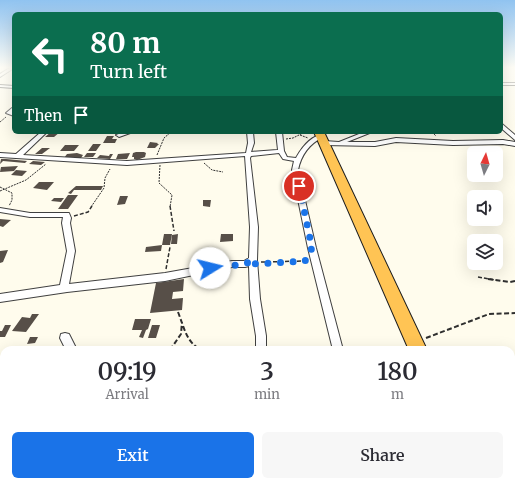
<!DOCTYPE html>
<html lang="en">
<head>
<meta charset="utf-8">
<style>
	:root { --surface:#fff; --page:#f7f7f7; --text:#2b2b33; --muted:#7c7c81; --accent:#1a73e8 }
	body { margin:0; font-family:Merriweather,serif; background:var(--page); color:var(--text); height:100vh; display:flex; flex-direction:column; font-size:15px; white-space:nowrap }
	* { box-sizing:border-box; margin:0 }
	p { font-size:13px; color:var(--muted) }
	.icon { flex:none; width:22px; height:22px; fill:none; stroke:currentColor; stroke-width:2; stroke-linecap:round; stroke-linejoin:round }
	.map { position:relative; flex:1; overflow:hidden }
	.panel { position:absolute; left:0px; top:346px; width:515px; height:140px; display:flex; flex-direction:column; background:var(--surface); border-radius:12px 12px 0 0; box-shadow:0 4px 16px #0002 }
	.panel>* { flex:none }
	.guide { position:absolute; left:12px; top:12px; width:491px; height:122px; border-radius:6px; box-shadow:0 4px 16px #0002; background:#0b6e4f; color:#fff; overflow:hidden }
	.needle { width:26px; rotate:5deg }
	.buttons { position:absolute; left:467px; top:146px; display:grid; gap:8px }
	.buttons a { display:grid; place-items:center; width:36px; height:36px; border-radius:6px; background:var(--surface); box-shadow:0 4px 16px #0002; font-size:20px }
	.pin { position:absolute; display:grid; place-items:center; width:34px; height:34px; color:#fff; margin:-17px; border:2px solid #fff; border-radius:50%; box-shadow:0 1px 4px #0007 }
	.me { position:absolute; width:44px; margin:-22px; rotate:81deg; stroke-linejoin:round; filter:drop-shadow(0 0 3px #0008) }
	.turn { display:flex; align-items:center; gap:14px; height:84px; padding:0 12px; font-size:18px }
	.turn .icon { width:52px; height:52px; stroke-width:2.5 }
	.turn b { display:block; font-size:28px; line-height:34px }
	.then { display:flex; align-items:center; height:38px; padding:0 12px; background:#0003; gap:8px; font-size:15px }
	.eta { display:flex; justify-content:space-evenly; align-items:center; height:68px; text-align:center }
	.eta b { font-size:24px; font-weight:600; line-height:28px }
	.primary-button { display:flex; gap:8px; margin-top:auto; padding:8px 12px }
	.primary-button a { flex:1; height:46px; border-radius:6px; background:var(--accent); color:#fff; font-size:16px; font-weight:600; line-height:46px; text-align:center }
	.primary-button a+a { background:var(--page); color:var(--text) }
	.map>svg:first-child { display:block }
</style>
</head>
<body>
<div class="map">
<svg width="515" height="486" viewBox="0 0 515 486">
	<rect width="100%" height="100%" fill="#fffced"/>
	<!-- building -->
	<path fill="#574f48" d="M51 132H60L54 137H45Z
		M107 136H114L112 139H117L115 143H103Z
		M150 142 158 143 157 144H159L155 148H147Z
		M93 144H101L96 151H88Z
		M65 145H79L74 151H60Z
		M42 148H50L42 154H35Z
		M136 152H144L146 153 145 157 137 160 134 159V157H132L133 153Z
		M77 153 83 155 81 158H64L67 154Z
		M87 153H96L93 157H84Z
		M130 153 127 159H116L118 154Z
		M110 154H113L110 159 97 158 100 155 109 156Z
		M1 159H6L27 161 25 163 3 161 0 164Z
		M33 161 45 162 41 165 29 164Z
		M18 166 14 171 0 172 1 167Z
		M16 170 27 171 22 176 11 175Z
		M39 182H54L47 190 33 188Z
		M76 186H103L101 190H74L71 194 68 193Z
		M68 195H78L68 209H58Z
		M120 196H128L125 204 117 205Z
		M54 198H64L61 202 51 201Z
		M203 200H211L210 207 203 206Z
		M0 219 11 220 3 227 0 226Z
		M164 234H172L170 245H162Z
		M178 234 177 244H171L172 235Z
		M221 234H233V241L220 242Z
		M162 245 161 251 145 252 146 247Z
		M8 250 3 262 0 263V251Z
		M184 279 183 291 173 292 172 299 183 298 182 310 150 313 156 283Z
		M32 314H39L26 332 12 331 22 317 30 318Z
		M135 319H151L148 329 146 330 143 338 139 337 142 330H132Z
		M5 325H11L5 337H0V331H2Z
		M152 325H160L156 338H148Z
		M30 337H38L35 343 27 344Z"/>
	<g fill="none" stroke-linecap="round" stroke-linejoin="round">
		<!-- minor casing -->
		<g stroke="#404040" stroke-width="2">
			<path id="minor" d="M11 67 14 68 0 77V74Z
				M501 83H515V85H501Z
				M0 85 14 86V88L0 87Z
				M12 108H14V111L12 113H14V116L6 113Z
				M501 123 515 135V140L501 128Z
				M41 132H47L23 155 127 161 246 153 248 143 247 132H253L254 143 251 152 277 150H278L276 132H282L284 151 287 157 296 158C301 149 311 135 323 135V137C309 144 301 155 298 170L316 248 343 350H333L308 248 292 170 294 161 283 159 279 153 251 156 250 158 258 227 257 260 260 299 266 336V350H256V336L250 299 249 266 245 267H232L165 281 67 292 0 302V294L60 285 67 251 62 223 63 217H30L0 212V208L30 213H69L71 218 70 223 75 251 69 284 165 273 232 261H244L249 258 250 227 245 156 127 165 0 157V153L16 154Z
				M124 132H133L119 137 116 135Z
				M364 132H372L347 142H375L396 138 453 141 503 140 515 142V146L503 144 453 145 396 142 375 146 324 145 321 143 324 141 339 142Z
				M65 333 69 334 77 350H66L60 338 61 334Z
				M26 482H40L39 486H25Z
				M262 482H276L277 486H263Z
				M364 482H378L379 486H365Z"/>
		</g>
		<!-- trunk casing -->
		<g stroke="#1e1e1e" stroke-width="2">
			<path id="trunk" d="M314 132H324L427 350H409Z
				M469 482H494L495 486H470Z"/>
		</g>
		<!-- path-far3 -->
		<path stroke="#2f2f2f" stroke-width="1" stroke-dasharray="2 1" stroke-linecap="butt" d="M0 122 6 117
			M432 132 436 136
			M300 135 308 138
			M286 139 293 138 305 132
			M157 155 164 138 171 132
			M204 163 212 170 223 172
			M160 165 159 183 172 195 170 207
			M0 187 12 193V200L9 206
			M0 191 26 180 46 164
			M91 207 104 188 105 178 110 169"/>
		<!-- path-far2 -->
		<path stroke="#2f2f2f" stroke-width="1.5" stroke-dasharray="4 2" stroke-linecap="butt" d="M170 206 174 231
			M74 216 88 212 92 206
			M261 262 305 261 306 259
			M166 269 170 247
			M478 277 495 280"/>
		<!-- path-far1 -->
		<path stroke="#2f2f2f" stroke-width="2" stroke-dasharray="5 2.5" stroke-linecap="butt" d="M488 279 510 282 515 281
			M178 312C184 327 186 342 201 350
			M426 338 489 314 515 313
			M170 350 181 334 182 322
			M223 350 251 349"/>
		<!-- path -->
		<path stroke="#2f2f2f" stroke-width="2.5" stroke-dasharray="6 3" stroke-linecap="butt" d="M121 486 123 482"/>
		<!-- minor -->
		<use href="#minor" fill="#fff" fill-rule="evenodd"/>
		<!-- trunk -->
		<use href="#trunk" fill="#ffc454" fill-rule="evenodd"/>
	</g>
	<!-- sky -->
	<linearGradient id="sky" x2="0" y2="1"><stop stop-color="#90c3f0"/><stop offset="0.5" stop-color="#fffef7"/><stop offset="1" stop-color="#fffef7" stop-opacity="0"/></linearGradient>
	<rect width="515" height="135" fill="url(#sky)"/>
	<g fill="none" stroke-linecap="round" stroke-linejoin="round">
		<!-- route -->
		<path stroke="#1a73e8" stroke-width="7" stroke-dasharray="0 12.6" d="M210 268C221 266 245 266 253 260V264L305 261 312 248 299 186"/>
	</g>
</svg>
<div class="buttons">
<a><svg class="needle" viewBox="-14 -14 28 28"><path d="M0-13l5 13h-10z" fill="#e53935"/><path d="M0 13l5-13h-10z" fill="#7c7c81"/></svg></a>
<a><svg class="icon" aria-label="sound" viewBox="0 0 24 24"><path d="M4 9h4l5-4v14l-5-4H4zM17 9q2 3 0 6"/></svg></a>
<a><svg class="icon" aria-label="layers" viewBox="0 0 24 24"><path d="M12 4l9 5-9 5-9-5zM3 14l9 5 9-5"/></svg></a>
</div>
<div class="pin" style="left:299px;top:186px;background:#d93025"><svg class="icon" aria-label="arrive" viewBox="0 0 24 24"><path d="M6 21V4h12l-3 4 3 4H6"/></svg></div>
<svg class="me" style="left:210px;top:268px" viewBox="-20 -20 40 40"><circle r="19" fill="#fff"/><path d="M0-13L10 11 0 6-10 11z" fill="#1a73e8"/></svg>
<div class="guide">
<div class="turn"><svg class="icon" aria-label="left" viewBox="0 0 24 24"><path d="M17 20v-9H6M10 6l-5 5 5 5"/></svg><div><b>80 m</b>Turn left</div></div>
<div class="then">Then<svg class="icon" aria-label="arrive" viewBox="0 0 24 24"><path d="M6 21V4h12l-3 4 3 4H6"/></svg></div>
</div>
<section class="panel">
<div class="eta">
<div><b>09:19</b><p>Arrival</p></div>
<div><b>3</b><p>min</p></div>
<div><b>180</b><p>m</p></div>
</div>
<div class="primary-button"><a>Exit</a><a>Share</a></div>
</section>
</div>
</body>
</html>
